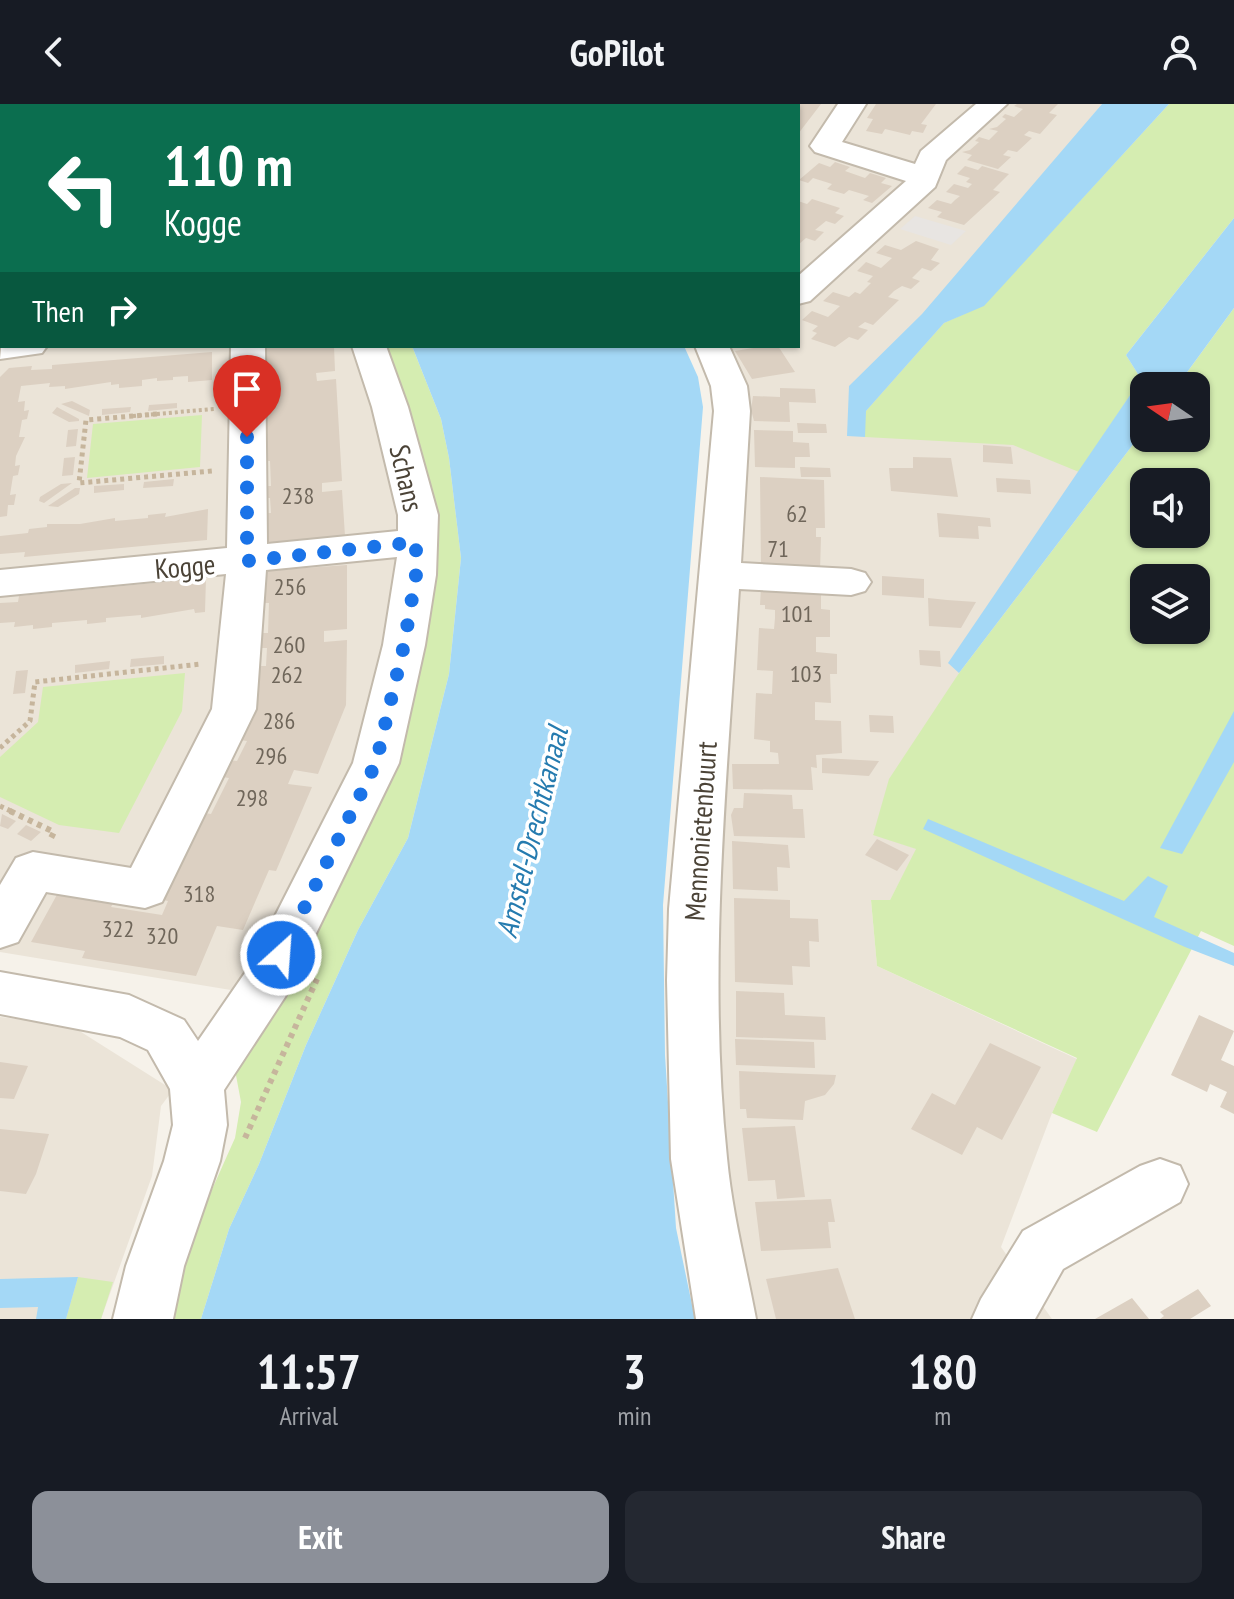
<!DOCTYPE html>
<html lang="en">
<head>
<meta charset="utf-8">
<style>
	:root { --surface:#171b24; --page:#242831; --text:#f1f3f6; --muted:#9ea1a6; --accent:#8c9099 }
	body { margin:0; font-family:"PT Sans Narrow",sans-serif; background:var(--page); color:var(--text); height:100vh; display:flex; flex-direction:column; font-size:30px; white-space:nowrap }
	* { box-sizing:border-box; margin:0 }
	p { font-size:26px; color:var(--muted) }
	.icon { flex:none; width:44px; height:44px; fill:none; stroke:currentColor; stroke-width:2; stroke-linecap:round; stroke-linejoin:round }
	.map { position:relative; height:1215px; overflow:hidden }
	.details { display:flex; flex-direction:column; background:var(--surface); flex:1 }
	.details>* { flex:none }
	.banner { position:absolute; left:0px; top:0px; width:800px; height:244px; box-shadow:0 2px 6px #0004; background:#0b6e4f; color:#fff; overflow:hidden }
	.needle { width:52px; rotate:283deg }
	.controls { position:absolute; left:1130px; top:268px; display:grid; gap:16px }
	.controls a { display:grid; place-items:center; width:80px; height:80px; border-radius:16px; background:var(--surface); box-shadow:0 2px 6px #0004; font-size:40px }
	.pin { position:absolute; display:grid; place-items:center; width:68px; height:68px; color:#fff; margin:-82px -34px; border-radius:50% 50% 50% 0; rotate:-45deg; box-shadow:0 0 8px #0007 }
	.pin .icon { rotate:45deg }
	.me { position:absolute; width:88px; margin:-44px; rotate:26deg; stroke-linejoin:round; filter:drop-shadow(0 0 6px #0008) }
	.turn { display:flex; align-items:center; gap:28px; height:168px; padding:0 32px; font-size:36px }
	.turn .icon { width:104px; height:104px; stroke-width:2.5 }
	.turn b { display:block; font-size:56px; line-height:68px }
	.then { display:flex; align-items:center; height:76px; padding:0 32px; background:#0003; gap:16px; font-size:30px }
	.eta { display:flex; justify-content:space-evenly; align-items:center; height:136px; text-align:center }
	.eta b { font-size:48px; font-weight:600; line-height:56px }
	.action { display:flex; gap:16px; margin-top:auto; padding:16px 32px }
	.action a { flex:1; height:92px; border-radius:16px; background:var(--accent); color:#fff; font-size:32px; font-weight:600; line-height:92px; text-align:center }
	.action a+a { background:var(--page); color:var(--text) }
	header { display:flex; justify-content:space-between; align-items:center; height:104px; padding:0 32px; background:var(--surface); font-size:36px; font-weight:600 }
	.map>svg:first-child { display:block }
</style>
</head>
<body>
<header><svg class="icon" aria-label="back" viewBox="0 0 24 24"><path d="M15 5l-7 7 7 7"/></svg>GoPilot<svg class="icon" aria-label="person" viewBox="0 0 24 24"><circle cx="12" cy="8" r="4"/><path d="M4 21q1-7 8-7t8 7"/></svg></header>
<div class="map">
<svg width="1234" height="1215" viewBox="0 0 1234 1215">
	<rect width="100%" height="100%" fill="#f6f2ea"/>
	<!-- residential -->
	<path fill="#ebe4d8" d="M586 0H1102L1039 76 1126 251 1141 275 1144 282V326L959 569 873 730 917 745 890 796H871L877 862 1077 955 1052 1009 1001 1143 1052 1215H719L696 1118 720 322 712 257 700 242H798V2Z
		M0 55 2 242H369L409 443 368 661 243 888 0 848Z
		M0 913 70 921 173 986 161 1002 152 1072 101 1215H0Z"/>
	<!-- green -->
	<path fill="#d5edb1" fill-rule="evenodd" d="M1169 0H1234V114L1126 251 1141 275 1079 368 1013 341 865 333V308L944 219 984 201Z
		M1234 204V842L1201 827 1097 1028 1052 1009 1077 954 877 862 871 796H890L916 745 873 731 889 675 959 569 1144 326V334H1196V282H1177ZM1144 378H1196V430H1144ZM1144 474H1196V526H1144Z
		M385 242H412L441 315 449 354 461 454 449 570 408 734 358 826 306 941 259 1060 229 1125 201 1215H167L193 1128 235 1034 241 998 235 966 345 766 427 389 414 324Z
		M202 311 200 363 87 374 93 320Z
		M185 569 182 607 119 729 59 721 0 693V653L38 618 43 583Z
		M78 1173 113 1178 101 1215H66Z"/>
	<!-- parking -->
	<path fill="#e8e5e2" d="M915 112 966 127 951 141 900 125Z"/>
	<!-- water -->
	<path fill="#a4d8f6" d="M1102 0H1169L984 202 944 219 866 307 865 333 847 332 849 282 922 210Z
		M1234 114V204L1177 282H1144V326L959 569 948 559 1141 275 1126 251Z
		M412 242H684L698 273 703 303 663 801 665 951 676 1124 695 1215H201L229 1125 259 1060 306 941 358 826 408 734 449 570 461 454 449 354 441 315Z
		M1234 607V658L1182 750 1160 744Z
		M928 715 1124 797 1148 772 1168 782 1154 813 1234 849V862L1185 843 923 725Z
		M78 1173 66 1215H36L38 1203 0 1204V1175Z"/>
	<!-- building -->
	<path fill="#dcd0c2" d="M798 0H821L798 30Z
		M876 0H936L921 20 927 21 923 29 912 27 910 31 885 25 882 30 866 27 873 15 867 14Z
		M1017 0H1058L1049 9 1057 11 1040 30 1029 27 1024 31 1032 34 1017 48 1008 46 1003 51 1011 53 998 65 967 56 972 51 962 48 970 46 979 38 975 37 979 33 989 36 998 27 989 25 997 23 1006 15 1002 13 1005 10 1014 13 1023 5 1014 2Z
		M835 58 850 63 845 67 865 74 870 69 886 74 881 79 892 82 872 99 863 96 869 92 849 86 844 90 827 85 832 80 813 74 808 79 799 76 819 59 830 63Z
		M965 62 978 66 982 62 1009 70 993 86 1000 88 964 121 937 113 942 108 928 104 937 96 951 100 955 96 960 92 946 88 954 80 968 84 972 80 966 78 970 74 957 70Z
		M812 95 840 104 835 109 844 112 835 120 826 117 815 126 824 128 815 137 806 134 798 141V97L807 100Z
		M916 137 939 145 931 156 940 159 931 167 922 164 912 174 920 177 911 185 902 182 894 187 888 193 899 196 873 221 865 218 858 223 868 226 858 236 849 233 835 243 811 235 817 229 812 227 818 222 802 216 812 207 828 213 840 202 823 197 833 188 849 193 855 188 860 190 871 179 867 178 873 172 857 167 866 158 881 164 892 154 876 149 885 141 901 146Z
		M262 242H334L335 267 316 269 317 277 336 275 342 377 322 379V388L342 386 345 432 264 440V409H271L270 394H264V382H271L270 357H264L263 305H269V282L263 283V272H269V259L263 260Z
		M766 242H778L795 268 752 275 735 247Z
		M212 248V276L188 278V272L173 273V276L157 277V274L142 276V282L119 284V280L111 281V278L65 285V282L49 283 50 279 21 282 18 298 25 297 24 307 29 306 27 315 22 316 19 333H25L16 352 15 362 20 361 18 371 13 372 10 391 16 390 14 401H8L7 412 0 413V273L9 264 32 262 31 266 52 265V261Z
		M780 284 815 285 816 299 789 298 790 318 754 317 751 306 753 292 780 293Z
		M72 297 90 306 89 312 61 300Z
		M177 299V304L148 307 149 301Z
		M57 303 79 315V317L69 318 52 309Z
		M131 303 130 308 102 311V305Z
		M797 319 826 320 827 329H798Z
		M78 325 76 342 66 343 68 326Z
		M754 326 793 327V338L809 339 810 353H795V364L755 363Z
		M983 341 1011 343 1013 360 983 358Z
		M75 353 73 371 62 372 64 354Z
		M913 353 951 354 958 393 891 387 889 364H913Z
		M800 363 830 364 831 373H801Z
		M760 373 824 376 825 424H816V433H821L820 467 761 464Z
		M996 374 1030 376 1031 390 997 388Z
		M174 375 173 382 143 384 144 378Z
		M72 379 44 399 39 397 40 393 61 380Z
		M124 380V386L94 389V382Z
		M75 384H80L79 390 58 403 48 402Z
		M208 405 207 436 24 453 25 448 0 450V432L28 429 29 425 47 423V420H80L115 414V417L148 414V411L166 409 165 413Z
		M937 409 990 414 991 423 978 422 979 435 939 433Z
		M347 461V525L324 527V538L347 536 346 601 318 670 294 666 288 680 312 683 276 767 269 766 243 826 217 822 196 872 82 854 85 847 31 838 59 787 115 796 111 803 162 811 168 797 163 796 204 709 211 710 229 674 222 673 229 656 237 657 247 637 239 636 257 599 259 562H266L267 544H260V529H268L269 499H262L264 467Z
		M882 472 924 475V494L882 491Z
		M206 474 205 508 195 509 194 505 141 514V511L106 514V518L87 520V516L52 519V523L33 525V521L14 523 15 518 0 519V499L18 498 19 492Z
		M761 483 821 488V505L830 506V533H816V548L837 550V570H830L831 599 815 598V616L841 617 842 649 816 651 817 664 811 663 813 686 733 685 732 660H779L778 649 770 648V637L754 635 756 589 772 590 773 567 757 566 759 524 774 525 775 514V506L765 505V501H760Z
		M928 494 947 496 976 498 961 524 929 522Z
		M919 546 940 547 941 563 920 561Z
		M164 552V560L130 563 131 555Z
		M110 557 109 565 75 569V561Z
		M28 566 25 589 13 590 16 567Z
		M869 611 893 612 894 629 870 628Z
		M822 654 879 657 869 672 822 669Z
		M744 689 792 691 793 705H803L805 734 734 732 731 711 734 704H743Z
		M2 710 16 717 8 725 0 722Z
		M26 721 41 728 31 737 17 730Z
		M877 735 909 751 897 767 865 751Z
		M732 737 788 741 790 764 777 763 778 787 733 785Z
		M734 794 790 796V814L818 815 819 838 809 837 810 863 792 862 793 881 735 878Z
		M736 887 784 889 785 911 825 913 826 936 736 933Z
		M1199 911 1234 927 1221 956 1234 962V1010L1220 1003 1227 988 1210 980 1207 988 1171 971Z
		M735 935 814 938 815 964 736 961Z
		M990 939 1041 963 1002 1036 977 1023 962 1051 911 1025 932 989 955 1001Z
		M0 958 28 962 14 995 0 994Z
		M739 967 781 969 836 971 834 980 825 991 805 997 803 1016 747 1014 746 1005H740Z
		M795 1022 805 1093 777 1095 775 1076 748 1077 742 1024Z
		M0 1025 49 1030 36 1070 26 1090 0 1087Z
		M831 1095 835 1118H828L831 1144 761 1147 755 1098Z
		M838 1164 855 1215H776L766 1175Z
		M1198 1185 1211 1202 1190 1215H1160L1164 1212 1160 1208Z
		M1132 1194 1149 1215H1095Z"/>
	<g fill="none" stroke-linecap="round" stroke-linejoin="round">
		<!-- minor casing -->
		<g stroke="#c3baac" stroke-width="4">
			<path id="minor" d="M227 0H255V2H227Z
				M387 0H415V2H387Z
				M584 0H612V2H584Z
				M838 0H866L842 38 915 60 921 47 976 0H1007L946 56 935 83 810 197 798 200V172L906 77 815 48 810 42Z
				M0 30H2V48H0Z
				M2 234V242H47L42 249 0 255Z
				M231 242H265L267 440 398 427V411L372 303 352 242H386L408 303 438 411 436 471 425 541 399 659 285 893 224 986 227 1021 220 1057 184 1162 173 1215H113L126 1162 164 1057 173 1021 170 985 148 946 120 933 0 910V868L129 891 184 916 198 937 249 863 353 659 383 541 397 453 266 466 256 605 162 798 145 804 46 788 18 838 0 844V781L16 754 33 748 131 764 212 605 226 470 0 492V466L227 444Z
				M695 242H729L747 282 750 307 741 459 851 465 865 469 871 478 865 487 851 491 739 485C727 674 707 865 727 1054 732 1108 746 1162 756 1215H696L671 1055 667 876 669 805 714 307 711 282Z
				M1160 1055 1180 1062 1188 1080 1180 1098 1063 1165 1035 1215H972L981 1195 1023 1127 1140 1062Z"/>
		</g>
		<!-- path-far2 -->
		<path stroke="#c6b59c" stroke-width="4" stroke-dasharray="3 3" stroke-linecap="butt" d="M133 312 214 305"/>
		<!-- path-far1 -->
		<path stroke="#c6b59c" stroke-width="5" stroke-dasharray="4 4" stroke-linecap="butt" d="M157 310 86 316 79 379 212 367
			M0 644 30 617 35 578 201 560
			M0 702 15 709"/>
		<!-- path -->
		<path stroke="#c6b59c" stroke-width="6" stroke-dasharray="5 5" stroke-linecap="butt" d="M10 707 54 728 51 734
			M245 1034 317 875"/>
		<!-- minor -->
		<use href="#minor" fill="#fff" fill-rule="evenodd"/>
	</g>
	<g fill="none" stroke-linecap="round" stroke-linejoin="round">
		<!-- route -->
		<path stroke="#1a73e8" stroke-width="14" stroke-dasharray="0 25.2" d="M247 333V457L416 438V471L404 541 376 659 281 851"/>
	</g>
	<g text-anchor="middle" dominant-baseline="central" stroke-width="7" stroke-linejoin="round" paint-order="stroke">
		<!-- number labels -->
		<g font-size="24" fill="#6f665a">
			<text x="298" y="391">238</text>
			<text x="797" y="409">62</text>
			<text x="778" y="444">71</text>
			<text x="290" y="482">256</text>
			<text x="797" y="509">101</text>
			<text x="289" y="540">260</text>
			<text x="806" y="569">103</text>
			<text x="287" y="570">262</text>
			<text x="279" y="616">286</text>
			<text x="271" y="651">296</text>
			<text x="252" y="693">298</text>
			<text x="199" y="789">318</text>
			<text x="118" y="824">322</text>
			<text x="162" y="831">320</text>
		</g>
		<!-- street labels -->
		<g font-size="28" fill="#4b4337" stroke="#fff">
			<text transform="translate(407 374) rotate(77)">Schans</text>
			<text transform="translate(185 462) rotate(-5)">Kogge</text>
			<text transform="translate(700 727) rotate(-86)">Mennonietenbuurt</text>
		</g>
		<!-- water labels -->
		<g font-size="30" font-style="italic" fill="#257baf" stroke="#fff">
			<text transform="translate(531 728) rotate(-76)">Amstel-Drechtkanaal</text>
		</g>
	</g>
</svg>
<div class="controls">
<a><svg class="needle" viewBox="-14 -14 28 28"><path d="M0-13l5 13h-10z" fill="#e53935"/><path d="M0 13l5-13h-10z" fill="#9ea1a6"/></svg></a>
<a><svg class="icon" aria-label="sound" viewBox="0 0 24 24"><path d="M4 9h4l5-4v14l-5-4H4zM17 9q2 3 0 6"/></svg></a>
<a><svg class="icon" aria-label="layers" viewBox="0 0 24 24"><path d="M12 4l9 5-9 5-9-5zM3 14l9 5 9-5"/></svg></a>
</div>
<div class="pin" style="left:247px;top:333px;background:#d93025"><svg class="icon" aria-label="arrive" viewBox="0 0 24 24"><path d="M6 21V4h12l-3 4 3 4H6"/></svg></div>
<svg class="me" style="left:281px;top:851px" viewBox="-20 -20 40 40"><circle r="17" fill="#1a73e8" stroke="#fff" stroke-width="3"/><path d="M0-11L8 9 0 5-8 9z" fill="#fff"/></svg>
<div class="banner">
<div class="turn"><svg class="icon" aria-label="left" viewBox="0 0 24 24"><path d="M17 20v-9H6M10 6l-5 5 5 5"/></svg><div><b>110 m</b>Kogge</div></div>
<div class="then">Then<svg class="icon" aria-label="right" viewBox="0 0 24 24"><path d="M7 20v-9h11M14 6l5 5-5 5"/></svg></div>
</div>
</div>
<section class="details">
<div class="eta">
<div><b>11:57</b><p>Arrival</p></div>
<div><b>3</b><p>min</p></div>
<div><b>180</b><p>m</p></div>
</div>
<div class="action"><a>Exit</a><a>Share</a></div>
</section>
</body>
</html>
